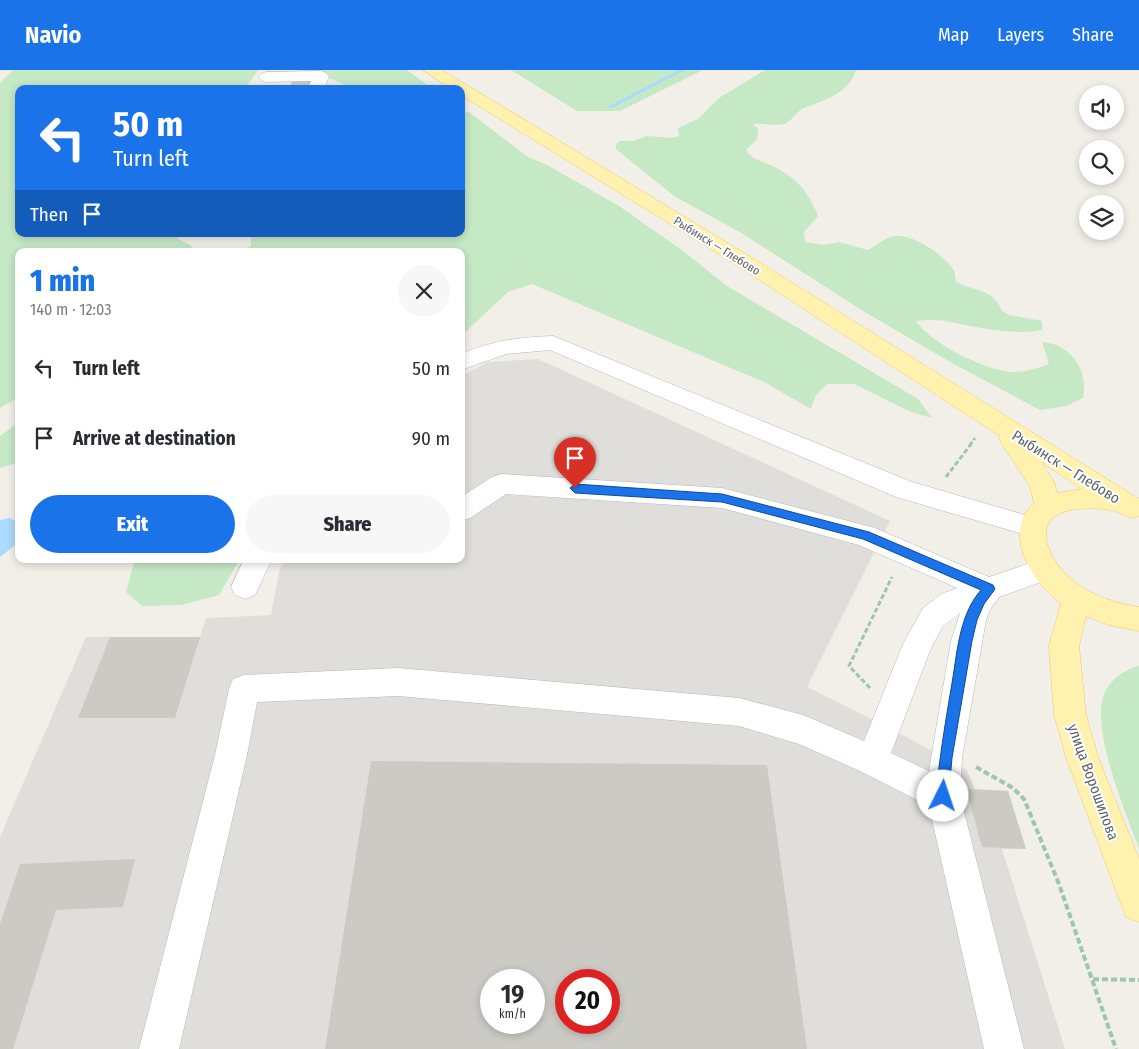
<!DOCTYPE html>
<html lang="en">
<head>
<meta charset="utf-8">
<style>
	:root { --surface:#fff; --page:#f7f7f7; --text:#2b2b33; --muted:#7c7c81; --accent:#1a73e8 }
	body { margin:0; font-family:"Fira Sans Condensed",sans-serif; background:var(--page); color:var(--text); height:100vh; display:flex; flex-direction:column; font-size:19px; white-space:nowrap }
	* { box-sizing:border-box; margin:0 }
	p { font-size:16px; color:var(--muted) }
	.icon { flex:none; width:28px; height:28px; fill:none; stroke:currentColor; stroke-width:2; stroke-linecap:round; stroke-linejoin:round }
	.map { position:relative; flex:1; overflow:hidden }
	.sheet { position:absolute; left:15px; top:178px; width:450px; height:315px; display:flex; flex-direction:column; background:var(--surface); border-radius:10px; box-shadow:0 2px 8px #0003 }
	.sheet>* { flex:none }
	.guide { position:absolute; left:15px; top:15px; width:450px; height:152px; border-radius:10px; box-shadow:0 2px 8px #0003; background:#1a73e8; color:#fff; overflow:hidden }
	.controls { position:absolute; left:1079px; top:15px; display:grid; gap:10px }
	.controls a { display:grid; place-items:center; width:45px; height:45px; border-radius:50%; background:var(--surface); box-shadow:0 2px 8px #0003; font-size:25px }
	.speed { position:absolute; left:480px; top:899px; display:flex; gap:10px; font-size:25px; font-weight:700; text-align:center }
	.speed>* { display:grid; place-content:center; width:65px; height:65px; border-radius:50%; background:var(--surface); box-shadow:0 2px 8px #0003; line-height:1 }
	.speed small { font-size:12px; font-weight:400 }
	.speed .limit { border:8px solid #d22; background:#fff; color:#111 }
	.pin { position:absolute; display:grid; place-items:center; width:42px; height:42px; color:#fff; margin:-51px -21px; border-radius:50% 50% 50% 0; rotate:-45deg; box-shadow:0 0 5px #0007 }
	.pin .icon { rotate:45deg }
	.me { position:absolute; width:55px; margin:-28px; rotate:4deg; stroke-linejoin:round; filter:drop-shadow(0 0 4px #0008) }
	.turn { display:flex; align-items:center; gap:18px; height:105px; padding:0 15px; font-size:22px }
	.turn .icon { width:65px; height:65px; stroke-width:2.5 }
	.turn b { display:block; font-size:35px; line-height:42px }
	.then { display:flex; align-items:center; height:48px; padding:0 15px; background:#0003; gap:10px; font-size:19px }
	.round { display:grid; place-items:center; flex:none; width:52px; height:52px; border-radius:26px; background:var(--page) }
	.headline { display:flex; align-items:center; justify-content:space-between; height:85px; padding:0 15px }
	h1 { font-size:30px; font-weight:800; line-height:38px; color:var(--accent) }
	.action { display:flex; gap:10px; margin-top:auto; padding:10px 15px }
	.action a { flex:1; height:58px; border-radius:30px; background:var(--accent); color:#fff; font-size:20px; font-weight:800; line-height:58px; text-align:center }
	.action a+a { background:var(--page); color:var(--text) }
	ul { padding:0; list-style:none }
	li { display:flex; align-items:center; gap:15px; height:70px; padding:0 15px }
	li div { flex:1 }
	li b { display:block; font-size:19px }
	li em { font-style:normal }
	header { display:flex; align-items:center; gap:30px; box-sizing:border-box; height:70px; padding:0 25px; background:var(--accent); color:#fff }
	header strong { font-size:24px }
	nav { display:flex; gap:28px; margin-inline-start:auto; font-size:18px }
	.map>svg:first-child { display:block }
</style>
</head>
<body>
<header>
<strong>Navio</strong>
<nav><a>Map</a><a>Layers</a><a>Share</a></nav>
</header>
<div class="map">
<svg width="1139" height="979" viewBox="0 0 1139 979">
	<rect width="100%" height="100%" fill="#f1efe8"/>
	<!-- industrial -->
	<path fill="#e0deda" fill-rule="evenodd" d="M538 289 890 451 807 617 886 656 967 700 975 719 1008 721 1026 779H1002L1065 979H0V767L86 567H200L206 548 271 545 280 498 286 489H461V306L488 292ZM491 910H534V952H491ZM566 910H609V952H566Z"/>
	<!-- green -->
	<path fill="#c5e8c5" d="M13 0H258L245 19H19V164H177L178 169 191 175 193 181H19V327L0 338V13Z
		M298 0H407L433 19H350C343 13 323 5 314 3 309 1 303 2 298 0Z
		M511 0H703L620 41H577Z
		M765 0H856C849 25 822 30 802 39 795 43 792 51 784 54 775 56 763 53 753 54L758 59 757 69 746 80C752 89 758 90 768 94 795 106 807 119 818 146L804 162 805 172 824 175 839 172 868 180C876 176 885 167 895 166 913 164 945 185 954 201 955 204 955 208 956 212 974 221 994 219 1002 241L1009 245 1042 251V260C1018 264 995 261 971 256 949 252 940 248 916 251 933 275 983 299 1011 302 1024 303 1038 298 1049 294L1042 272C1071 274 1089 301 1083 328L1066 336 1040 340 952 293 863 241 740 162 674 126 616 79V75L620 71H633L647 66 672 68 679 66 678 58 698 49 719 28Z
		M461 41 469 42 528 87 547 95 619 136 683 181 727 216 918 329 932 348 911 342 854 314H827L816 325 811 339 764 312 532 214 508 222 461 266V181H241L251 176V164H461Z
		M19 352V392L0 398V366Z
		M135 489H240L219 525 181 535 142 536 126 522Z
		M1139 596V778C1125 742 1095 668 1102 631 1106 613 1122 600 1139 596Z"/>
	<!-- water -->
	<path fill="#aadaff" d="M9 448C22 453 19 460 19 472L0 487V450Z"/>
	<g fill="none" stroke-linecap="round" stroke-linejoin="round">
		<!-- stream -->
		<path fill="#aadaff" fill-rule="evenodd" d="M679 0H685L612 38 607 37Z"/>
	</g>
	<!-- building -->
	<path fill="#cccac5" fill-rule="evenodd" d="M292 11H313L310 19H270V17H290Z
		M110 567H200L175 648H78Z
		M371 691 767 695 807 979H325ZM491 910H534V952H491ZM566 910H609V952H566Z
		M966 719 1008 721 1026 779 982 777Z
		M135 789 123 837 56 840 13 979H0V854L20 794Z"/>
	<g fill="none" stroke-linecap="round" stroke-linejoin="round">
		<!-- minor casing -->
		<g stroke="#b5b8bc" stroke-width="1">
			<path id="minor" d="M321 1 326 3 329 6 324 19H308L311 11 266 12 261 10 258 7 261 4 266 2Z
				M553 266 912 412 1042 450 1046 457 1042 464 1033 467 896 427 550 280 506 284 461 300V284C491 271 521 267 553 266Z
				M501 404 722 418 875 458 989 507 1045 488 1055 491 1059 499 1055 507 999 527 991 538 986 550 962 688 960 726 1024 979H984L929 736 860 701 799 674 739 656 398 626 257 632 247 685 179 979H139L215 685 229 619 233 609 244 605 398 598 739 628 803 645 864 671 903 574 923 538 941 524 957 518 859 475 722 438 506 424 470 448 461 451V427L492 407ZM960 543 951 571 929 701 891 683 931 578 943 556Z
				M244 489H272L255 525 245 529 235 525 231 517Z"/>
		</g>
		<!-- major casing -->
		<g stroke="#f2c960" stroke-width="1">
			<path id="major" d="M423 0H442L741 181 1139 429V446L1132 448C1127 447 1123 444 1118 442 1107 438 1089 438 1077 439 1025 445 1048 492 1075 512 1094 527 1116 533 1139 537V561L1109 555 1086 546 1079 576 1086 645 1098 687 1139 789V852L1126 847 1066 687 1054 645 1049 576 1061 533C1032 513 1001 462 1034 433L1030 416 1002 374 999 368 1000 366 727 189 461 25V19H451ZM1041 392 1082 419 1057 423 1055 414Z"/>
		</g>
		<!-- path-far2 -->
		<path stroke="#9cc7a9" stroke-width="2.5" stroke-dasharray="4 2" stroke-linecap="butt" d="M970 375 975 368"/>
		<!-- path-far1 -->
		<path stroke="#9cc7a9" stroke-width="3" stroke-dasharray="5 2.5" stroke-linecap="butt" d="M946 407 971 374
			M870 618 849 596 892 507"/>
		<!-- path -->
		<path stroke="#9cc7a9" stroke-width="4" stroke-dasharray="6 3" stroke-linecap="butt" d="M976 697 1013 718 1024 729 1059 814 1116 979
			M1093 909 1139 910"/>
		<!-- minor -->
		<use href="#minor" fill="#fff" fill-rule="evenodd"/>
		<!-- major -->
		<use href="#major" fill="#fff2af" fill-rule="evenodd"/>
	</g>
	<!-- route -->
	<path fill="#1a73e8" stroke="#114b97" d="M575 414 722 424 869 462 993 515 995 519 984 534 977 550 972 571 952 688 948 731 943 733 938 731 936 726C939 690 945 655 951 619 957 587 958 546 981 520L863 469 722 432 575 423 570 418Z"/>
	<g text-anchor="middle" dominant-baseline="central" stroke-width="4" stroke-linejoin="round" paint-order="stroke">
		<!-- far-street labels -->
		<g font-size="12" fill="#5f6368" stroke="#fff">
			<text transform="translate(717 176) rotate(32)">Рыбинск — Глебово</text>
		</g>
		<!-- street labels -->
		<g font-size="15" fill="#5f6368" stroke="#fff">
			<text transform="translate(1066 397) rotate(32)">Рыбинск — Глебово</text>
			<text transform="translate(1093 712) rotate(70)">улица Ворошилова</text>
		</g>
	</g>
</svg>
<div class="controls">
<a><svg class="icon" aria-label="sound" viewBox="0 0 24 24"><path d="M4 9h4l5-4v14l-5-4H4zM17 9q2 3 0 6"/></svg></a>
<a><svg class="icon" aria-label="search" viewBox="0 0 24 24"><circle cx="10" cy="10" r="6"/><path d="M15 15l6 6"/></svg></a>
<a><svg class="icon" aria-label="layers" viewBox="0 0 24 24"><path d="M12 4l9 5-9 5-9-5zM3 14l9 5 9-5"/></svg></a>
</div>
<div class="speed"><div>19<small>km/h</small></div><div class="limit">20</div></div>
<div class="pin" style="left:575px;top:418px;background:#d93025"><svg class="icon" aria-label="arrive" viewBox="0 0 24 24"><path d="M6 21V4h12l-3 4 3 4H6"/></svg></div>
<svg class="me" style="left:943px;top:726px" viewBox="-20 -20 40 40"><circle r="19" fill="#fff"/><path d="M0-13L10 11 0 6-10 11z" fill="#1a73e8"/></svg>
<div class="guide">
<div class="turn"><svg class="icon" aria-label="left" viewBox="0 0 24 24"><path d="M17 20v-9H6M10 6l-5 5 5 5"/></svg><div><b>50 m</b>Turn left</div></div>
<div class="then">Then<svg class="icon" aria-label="arrive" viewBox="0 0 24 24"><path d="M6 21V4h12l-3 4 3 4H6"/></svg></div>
</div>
<section class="sheet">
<div class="headline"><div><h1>1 min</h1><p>140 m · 12:03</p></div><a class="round"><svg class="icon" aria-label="close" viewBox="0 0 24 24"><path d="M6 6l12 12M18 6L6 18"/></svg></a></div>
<ul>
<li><svg class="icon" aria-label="left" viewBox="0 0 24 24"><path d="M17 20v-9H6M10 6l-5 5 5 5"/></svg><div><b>Turn left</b></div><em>50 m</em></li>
<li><svg class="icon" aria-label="arrive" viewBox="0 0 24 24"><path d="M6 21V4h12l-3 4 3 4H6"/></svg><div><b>Arrive at destination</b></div><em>90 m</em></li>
</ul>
<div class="action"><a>Exit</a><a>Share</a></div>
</section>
</div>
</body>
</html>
